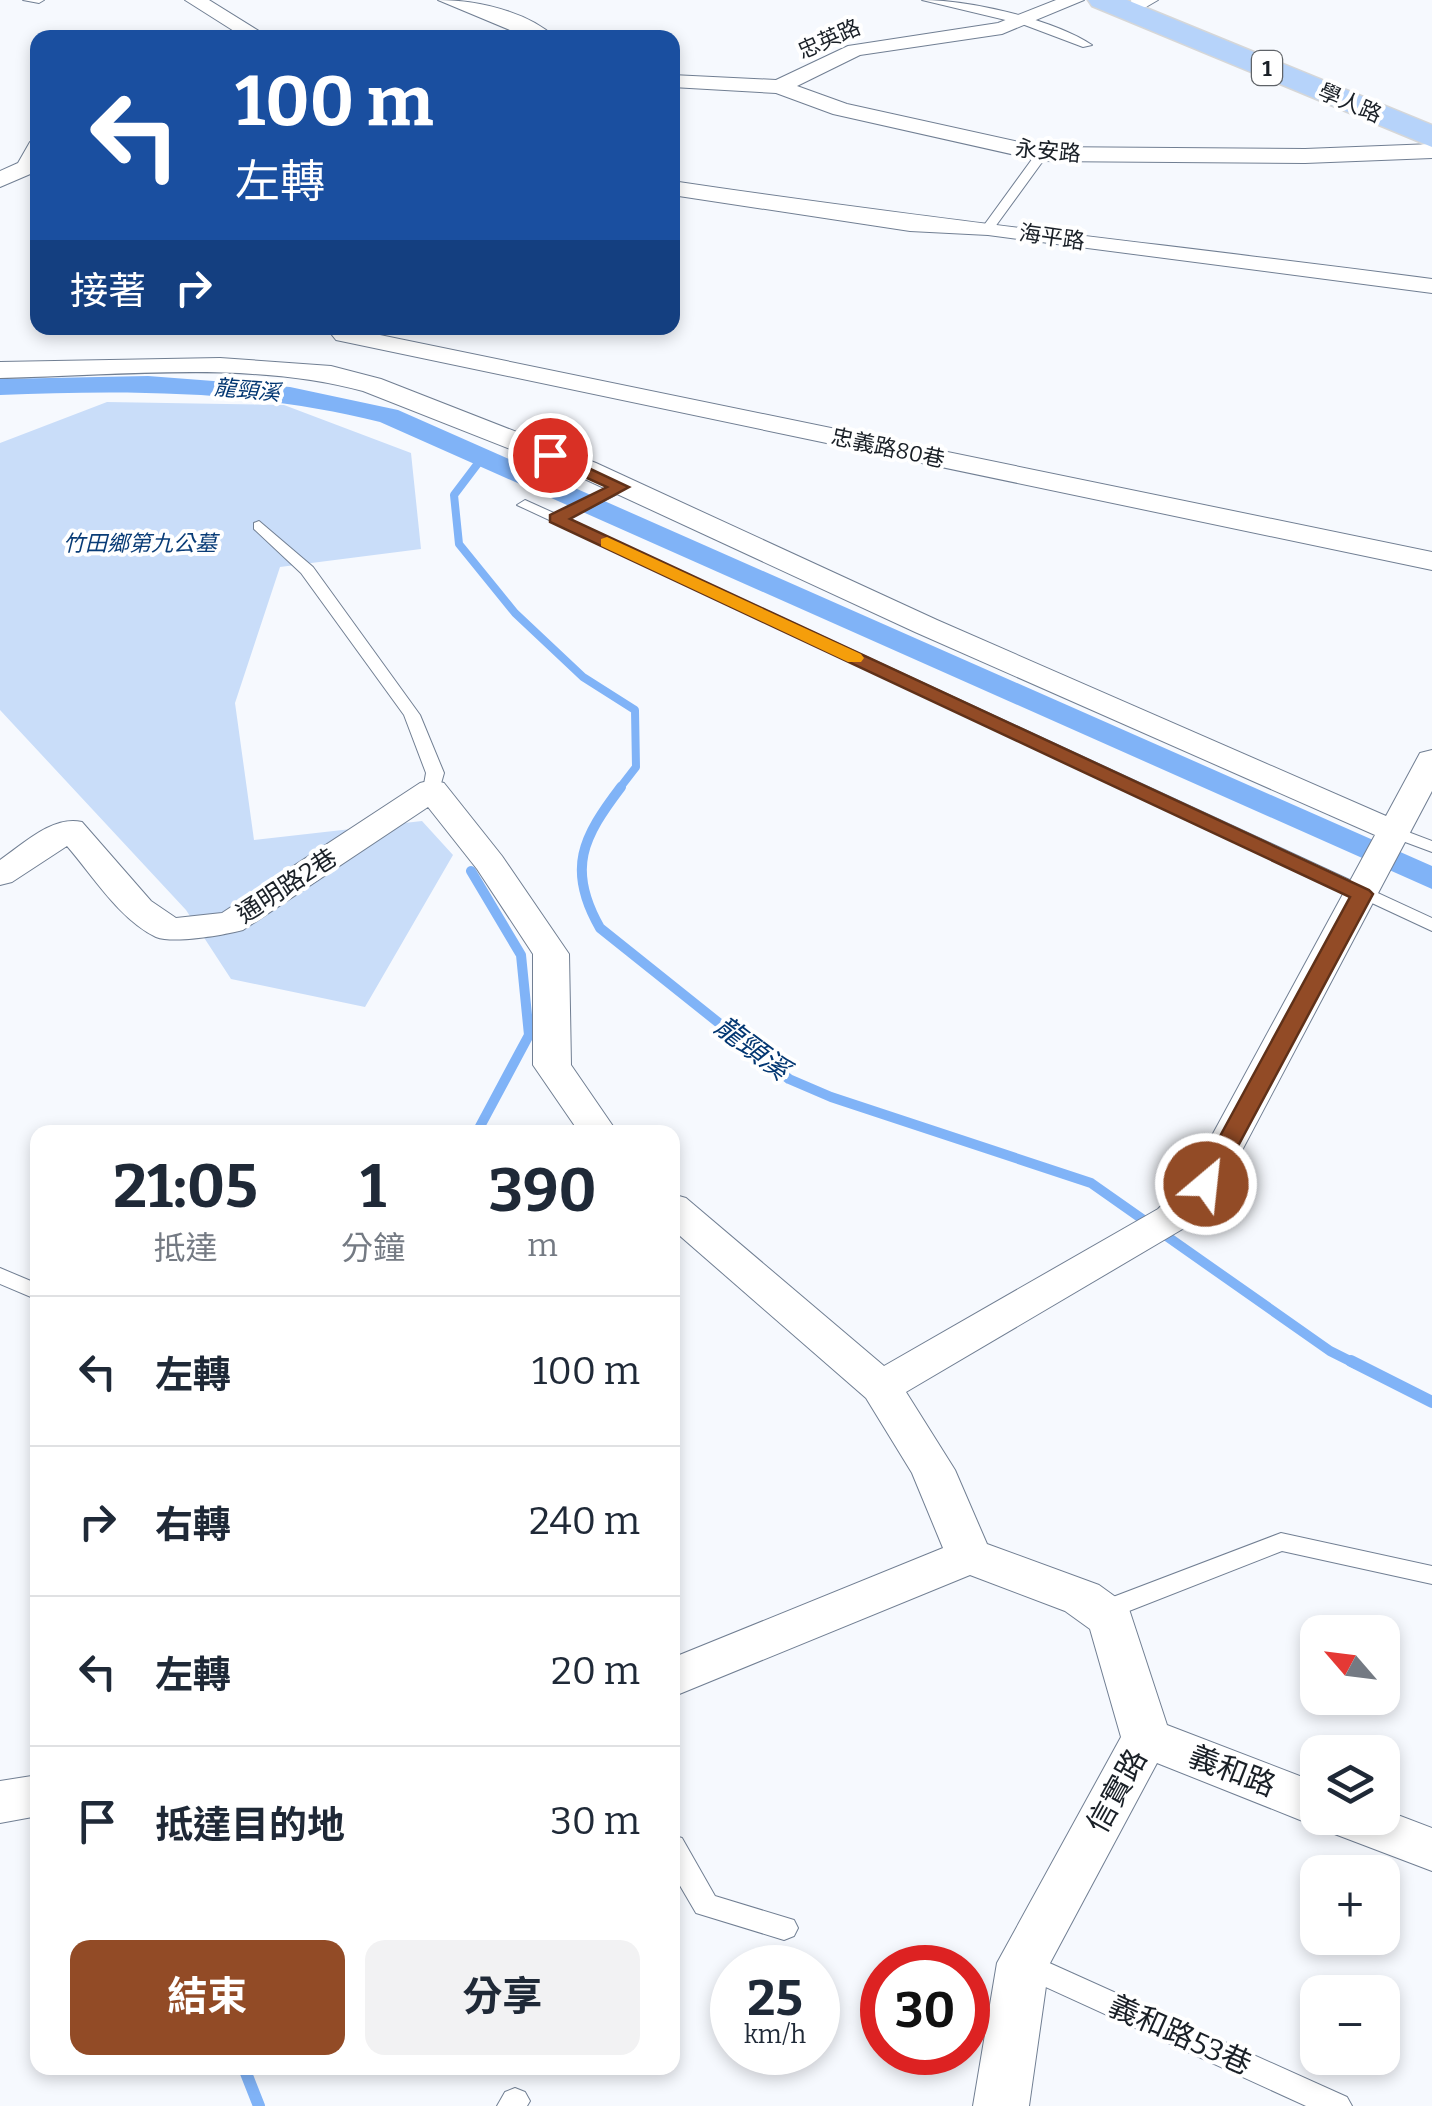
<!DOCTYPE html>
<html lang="zh-TW">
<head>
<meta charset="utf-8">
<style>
	:root { --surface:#fff; --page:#f2f2f3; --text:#1f2937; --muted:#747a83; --line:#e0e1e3; --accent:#924b26 }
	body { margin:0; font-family:Bitter,"Noto Sans TC",serif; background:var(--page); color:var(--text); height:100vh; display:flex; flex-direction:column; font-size:38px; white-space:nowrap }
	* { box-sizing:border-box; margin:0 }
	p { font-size:32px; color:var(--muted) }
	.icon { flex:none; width:55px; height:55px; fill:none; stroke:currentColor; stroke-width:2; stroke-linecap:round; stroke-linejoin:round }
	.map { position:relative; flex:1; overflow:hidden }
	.side { position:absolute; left:30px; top:1125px; width:650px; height:950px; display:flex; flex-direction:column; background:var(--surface); border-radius:20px; box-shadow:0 5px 15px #0003 }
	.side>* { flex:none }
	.banner { position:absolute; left:30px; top:30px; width:650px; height:305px; border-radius:20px; box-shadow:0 5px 15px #0003; background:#1a4fa0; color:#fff; overflow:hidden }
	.needle { width:65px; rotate:298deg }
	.controls { position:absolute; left:1300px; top:1615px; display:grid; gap:20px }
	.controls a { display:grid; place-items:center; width:100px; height:100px; border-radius:20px; background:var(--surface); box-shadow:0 5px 15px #0003; font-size:50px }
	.speed { position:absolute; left:710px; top:1945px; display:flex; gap:20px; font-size:50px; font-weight:700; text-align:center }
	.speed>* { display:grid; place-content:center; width:130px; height:130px; border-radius:50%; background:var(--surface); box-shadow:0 5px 15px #0003; line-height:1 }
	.speed small { font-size:25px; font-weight:400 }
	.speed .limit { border:15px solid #d22; background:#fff; color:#111 }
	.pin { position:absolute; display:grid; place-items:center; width:85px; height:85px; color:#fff; margin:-42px; border:5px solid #fff; border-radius:50%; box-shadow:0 2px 10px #0007 }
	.me { position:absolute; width:110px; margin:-55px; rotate:28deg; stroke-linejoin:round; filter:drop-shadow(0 0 8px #0008) }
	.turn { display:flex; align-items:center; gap:35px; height:210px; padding:0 40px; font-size:45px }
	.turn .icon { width:130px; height:130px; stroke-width:2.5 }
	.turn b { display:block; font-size:70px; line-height:85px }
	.then { display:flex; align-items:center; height:95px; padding:0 40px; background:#0003; gap:20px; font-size:38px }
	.eta { display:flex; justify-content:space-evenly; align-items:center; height:170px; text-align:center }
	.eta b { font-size:60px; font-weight:700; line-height:70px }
	.button { display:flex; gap:20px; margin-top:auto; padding:20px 40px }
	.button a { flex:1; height:115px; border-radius:20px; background:var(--accent); color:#fff; font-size:40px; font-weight:700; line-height:115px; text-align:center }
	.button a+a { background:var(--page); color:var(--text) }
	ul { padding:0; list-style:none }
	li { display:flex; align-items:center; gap:30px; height:150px; padding:0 40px; border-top:2px solid var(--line) }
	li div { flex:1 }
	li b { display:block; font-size:38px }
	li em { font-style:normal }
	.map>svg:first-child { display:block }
</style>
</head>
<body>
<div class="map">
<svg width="1432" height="2106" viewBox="0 0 1432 2106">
	<rect width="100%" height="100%" fill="#f6f9fe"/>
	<!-- green -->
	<path fill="#c9ddf9" d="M107 402 284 405 411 453 421 549 280 567 235 703 254 840 422 821 453 855 365 1007 231 979 186 910 0 710V443Z"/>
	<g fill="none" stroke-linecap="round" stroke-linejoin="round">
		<!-- stream-far2 -->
		<path stroke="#80b3f7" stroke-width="8" d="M482 458 454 495 459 544 515 613 583 677 635 710 636 767 619 789"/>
		<!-- stream-far1 -->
		<path stroke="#80b3f7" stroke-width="10" d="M621 787C583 837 566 869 600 928L789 1079 831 1097 1091 1183 1330 1351 1356 1364
			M471 871 521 955 529 1035 477 1132"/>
		<!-- stream -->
		<path stroke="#80b3f7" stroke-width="12" d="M1351 1361 1432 1402
			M244 2068 259 2106"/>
		<!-- canal -->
		<path fill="#80b3f7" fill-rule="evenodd" d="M148 376 290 387 398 410 1432 866V889L380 422C254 390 129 390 0 395V379Z"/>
		<!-- lane casing -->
		<g stroke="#717f93" stroke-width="2">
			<path id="lane" d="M23 0H44L39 3Z
				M922 0C970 0 1052 19 1092 45L1083 47 1022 24Z
				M1038 151 1048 154 992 231H984L982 228Z
				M620 483 625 484V490L568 519 1432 918V931L517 505 525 500 556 514Z
				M259 521 313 567 420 715 444 773 438 794H426L423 790 426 773 404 715 301 573 254 529V523Z
				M1395 827 1432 841V852L1389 836 1386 832 1389 828Z
				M0 1268 38 1284V1300L0 1284Z
				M1281 1533 1432 1566V1584L1282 1551 1101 1622 1092 1619 1088 1612 1092 1605Z
				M672 1835 682 1838 715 1896 794 1920 798 1928 794 1936 784 1940 696 1913 672 1872Z
				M1025 1952 1347 2097 1352 2106H1306L1015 1973 1011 1964 1015 1955Z
				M515 2088 525 2092 530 2101 527 2106H497L505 2092Z"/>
		</g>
		<!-- street casing -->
		<g stroke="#717f93" stroke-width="2">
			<path id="street" d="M185 0H209L270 38H245Z
				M438 0C476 0 527 11 556 38H529Z
				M1056 0H1084L1002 34 860 55 797 86 847 104 1042 147 1305 149 1432 144V158L1305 163 1042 161 833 114 776 93 672 87V75L776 80 848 46 998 23Z
				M1131 0H1158L1146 7H1132Z
				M38 140 35 172 0 187V171L18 163 30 142Z
				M672 181C925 219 1179 246 1432 279V293L988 235 910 231 672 195Z
				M346 328 1432 552V570L336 340 332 335 336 330Z
				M220 358 331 366 381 379 596 463 937 620 1386 816 1420 753 1432 750V791L1220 1192 1186 1227 906 1392 955 1470 987 1544 1099 1585 1128 1606 1167 1725 1318 1783V1818H1382V1809L1432 1828V1871L1332 1833 1327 1823 1318 1826 1300 1820 1157 1763 1049 1965 1029 2106H973L997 1963 1121 1737 1090 1629 1065 1611 970 1575 672 1697V1658L943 1548 912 1473 866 1398 672 1229V1194L686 1198 884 1366 1158 1209 1190 1176 1375 835 915 632 576 475 363 391C248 360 118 376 0 378V362Z
				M432 780 444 783 502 856 569 954 571 1065 617 1132H579L533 1065V954L477 869 428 807 243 930C224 935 174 944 156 937 120 920 93 876 67 846L12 882 0 885V860C23 844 53 815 82 822L151 901 176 918 222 913 420 783Z
				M38 1775V1816L0 1823V1781Z"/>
		</g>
		<!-- primary casing -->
		<g stroke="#d6d7d8" stroke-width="3">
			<path id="primary" d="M1088 0H1127L1432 125V147L1092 6Z"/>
		</g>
		<!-- lane -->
		<use href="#lane" fill="#fff" fill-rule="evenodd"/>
		<!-- street -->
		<use href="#street" fill="#fff" fill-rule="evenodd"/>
		<!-- primary -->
		<use href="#primary" fill="#b6d3fa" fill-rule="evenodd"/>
	</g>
	<!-- route -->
	<path fill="#924b26" stroke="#5f3119" stroke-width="2.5" d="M550 450 629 487 570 519 1369 890 1373 894 1215 1189 1206 1191 1194 1184 1350 897 550 522V515L607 487 545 459V451Z"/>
	<!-- slow -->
	<path fill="#f59e0b" d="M607 537 861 654 864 658 861 662H848L601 546V539Z"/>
	<g text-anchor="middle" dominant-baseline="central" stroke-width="8" stroke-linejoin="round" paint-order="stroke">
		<!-- far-street labels -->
		<g font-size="22" fill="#1a2027" stroke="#fff">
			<text transform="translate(829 39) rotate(-24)">忠英路</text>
			<text transform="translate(1350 103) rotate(23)">學人路</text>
			<text transform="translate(1048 151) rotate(5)">永安路</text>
			<text transform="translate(1052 237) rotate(8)">海平路</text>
			<text transform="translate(888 448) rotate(12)">忠義路80巷</text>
		</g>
		<!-- shield labels -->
		<rect fill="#fff" stroke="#5f6368" stroke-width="2.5" x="1252" y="51" width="30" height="34" rx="8"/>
		<g font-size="22" font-weight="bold" fill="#1a2027">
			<text x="1267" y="68">1</text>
		</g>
		<!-- far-water labels -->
		<g font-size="22" font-style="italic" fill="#033772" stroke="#fff">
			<text transform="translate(247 390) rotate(5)">龍頸溪</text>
		</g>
		<!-- far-park labels -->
		<g font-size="22" font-style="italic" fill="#093c77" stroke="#fff">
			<text x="140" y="543">竹田鄉第九公墓</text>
		</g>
		<!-- street labels -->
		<g font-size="25" fill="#1a2027" stroke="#fff">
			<text transform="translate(287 886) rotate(-33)">通明路2巷</text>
		</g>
		<!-- water labels -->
		<g font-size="28" font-style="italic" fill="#033772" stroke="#fff">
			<text transform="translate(752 1048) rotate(37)">龍頸溪</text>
		</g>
		<!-- near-street labels -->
		<g font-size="30" fill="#1a2027" stroke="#fff">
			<text transform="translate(1232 1771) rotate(21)">義和路</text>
			<text transform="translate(1117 1791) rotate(-61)">信實路</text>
			<text transform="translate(1180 2035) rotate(24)">義和路53巷</text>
		</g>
	</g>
</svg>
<div class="controls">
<a><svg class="needle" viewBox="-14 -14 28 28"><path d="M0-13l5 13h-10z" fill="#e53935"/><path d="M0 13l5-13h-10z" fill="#747a83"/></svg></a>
<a><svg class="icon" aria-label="layers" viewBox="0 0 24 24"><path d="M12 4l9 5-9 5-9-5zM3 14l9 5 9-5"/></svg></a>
<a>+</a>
<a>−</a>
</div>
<div class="speed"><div>25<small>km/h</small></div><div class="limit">30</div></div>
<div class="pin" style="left:550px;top:455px;background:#d93025"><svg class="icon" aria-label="arrive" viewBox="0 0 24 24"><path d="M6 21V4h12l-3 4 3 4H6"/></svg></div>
<svg class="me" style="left:1206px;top:1184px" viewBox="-20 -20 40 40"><circle r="17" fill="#924b26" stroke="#fff" stroke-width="3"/><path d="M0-11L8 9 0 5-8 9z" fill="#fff"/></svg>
<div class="banner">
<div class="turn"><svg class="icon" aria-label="left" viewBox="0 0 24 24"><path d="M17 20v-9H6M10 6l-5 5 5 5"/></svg><div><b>100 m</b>左轉</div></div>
<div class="then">接著<svg class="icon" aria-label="right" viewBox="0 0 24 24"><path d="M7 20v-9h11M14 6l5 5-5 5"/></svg></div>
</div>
<section class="side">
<div class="eta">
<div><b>21:05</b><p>抵達</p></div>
<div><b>1</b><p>分鐘</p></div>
<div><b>390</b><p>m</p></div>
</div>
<ul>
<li><svg class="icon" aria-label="left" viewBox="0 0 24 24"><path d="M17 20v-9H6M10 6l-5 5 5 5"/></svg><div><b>左轉</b></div><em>100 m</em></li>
<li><svg class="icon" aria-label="right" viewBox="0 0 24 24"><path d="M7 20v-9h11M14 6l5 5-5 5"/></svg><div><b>右轉</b></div><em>240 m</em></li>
<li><svg class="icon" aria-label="left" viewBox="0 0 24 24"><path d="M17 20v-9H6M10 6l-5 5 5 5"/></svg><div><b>左轉</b></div><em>20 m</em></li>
<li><svg class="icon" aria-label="arrive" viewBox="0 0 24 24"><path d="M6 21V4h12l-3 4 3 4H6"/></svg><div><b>抵達目的地</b></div><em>30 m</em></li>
</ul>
<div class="button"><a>結束</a><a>分享</a></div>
</section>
</div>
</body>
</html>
